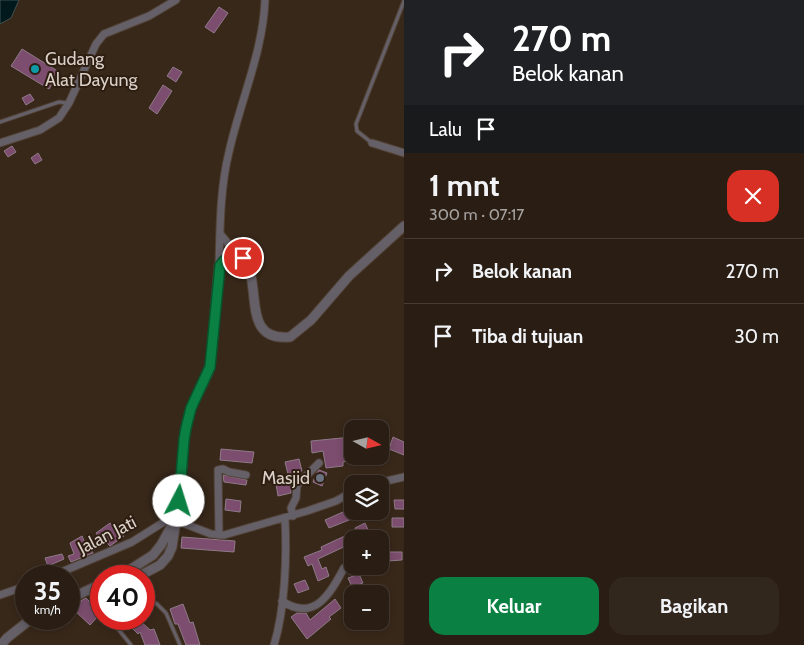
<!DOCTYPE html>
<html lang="id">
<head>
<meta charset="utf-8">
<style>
	:root { --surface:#2a1e14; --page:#32271d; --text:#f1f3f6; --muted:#a5a2a0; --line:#463c34; --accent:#0b8043 }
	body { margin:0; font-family:Cabin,sans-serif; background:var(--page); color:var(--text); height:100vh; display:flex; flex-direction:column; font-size:19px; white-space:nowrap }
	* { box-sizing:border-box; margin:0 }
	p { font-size:16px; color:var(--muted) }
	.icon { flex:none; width:28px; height:28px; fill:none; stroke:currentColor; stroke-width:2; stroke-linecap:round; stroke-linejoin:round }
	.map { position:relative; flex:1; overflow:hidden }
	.drawer { display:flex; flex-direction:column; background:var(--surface); width:400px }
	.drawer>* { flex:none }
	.top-card { background:#202124; color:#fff; overflow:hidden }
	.needle { width:32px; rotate:98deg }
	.controls { position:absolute; left:344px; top:420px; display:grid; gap:10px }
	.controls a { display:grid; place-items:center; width:45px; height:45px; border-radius:10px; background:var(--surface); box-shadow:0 2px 8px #0003,0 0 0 1px var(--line); font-size:25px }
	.speed { position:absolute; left:15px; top:565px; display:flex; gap:10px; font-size:25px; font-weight:700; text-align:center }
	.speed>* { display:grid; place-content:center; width:65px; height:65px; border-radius:50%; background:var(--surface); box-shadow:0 2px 8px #0003,0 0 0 1px var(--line); line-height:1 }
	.speed small { font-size:12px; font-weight:400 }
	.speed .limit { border:8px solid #d22; background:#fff; color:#111 }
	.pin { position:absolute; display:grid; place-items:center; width:42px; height:42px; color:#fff; margin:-21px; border:2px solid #fff; border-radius:50%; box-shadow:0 1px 5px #0007 }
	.me { position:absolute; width:55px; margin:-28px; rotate:5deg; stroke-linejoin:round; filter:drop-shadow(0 0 4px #0008) }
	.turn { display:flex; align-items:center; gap:18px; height:105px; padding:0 25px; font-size:22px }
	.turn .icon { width:65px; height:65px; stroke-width:2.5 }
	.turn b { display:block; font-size:35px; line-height:42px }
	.then { display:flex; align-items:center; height:48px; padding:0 25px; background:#0003; gap:10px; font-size:19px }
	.round { display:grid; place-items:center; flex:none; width:52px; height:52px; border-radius:15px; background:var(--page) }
	.summary { display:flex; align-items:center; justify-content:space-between; height:85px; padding:0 25px }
	h1 { font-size:30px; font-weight:800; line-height:38px }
	.action { display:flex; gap:10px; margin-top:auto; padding:10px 25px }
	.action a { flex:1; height:58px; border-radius:15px; background:var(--accent); color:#fff; font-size:20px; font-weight:800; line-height:58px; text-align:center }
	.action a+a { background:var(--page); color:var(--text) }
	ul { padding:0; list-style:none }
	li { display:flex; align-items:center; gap:15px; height:65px; padding:0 25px; border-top:1px solid var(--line) }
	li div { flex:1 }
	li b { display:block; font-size:19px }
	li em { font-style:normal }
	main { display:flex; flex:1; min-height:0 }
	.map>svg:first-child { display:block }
</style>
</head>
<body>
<main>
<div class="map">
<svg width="404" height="645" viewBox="0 0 404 645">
	<rect width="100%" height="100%" fill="#38281a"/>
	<!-- water -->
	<path fill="#01191c" stroke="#42504f" d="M0 0H19L11 18 0 24Z"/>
	<!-- building -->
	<path fill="#7c4d6e" stroke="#8f7a88" d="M219 7 228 13 214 33 205 27Z
		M22 49 59 72 49 89 11 66Z
		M173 67 182 72 176 82 167 76Z
		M163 85 172 91 157 114 149 108Z
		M30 94 34 100 26 105 22 98Z
		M12 146 16 152 8 157 4 151Z
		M38 153 42 160 35 164 31 158Z
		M352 437V460L343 462V466L326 468 323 451 312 453 311 441Z
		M393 437 404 442V455L389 449Z
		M221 449 254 452 252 463 220 460Z
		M299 459 302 471 288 474 285 462Z
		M319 470 327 473 322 486 313 482 316 474Z
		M223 475 247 480 246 485 224 482Z
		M290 481 291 493 278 496 276 484Z
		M226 499 241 501 240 512 225 510Z
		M394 500H404V509H395Z
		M352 508V511H357L359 516 329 528 325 520Z
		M392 518H404V527H392Z
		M110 523 117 533 120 531 124 536 110 546 107 543 92 551 93 553 71 562 68 556 74 554 70 543 82 536 85 543 98 536 96 533Z
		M365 523 369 532 358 536 355 528Z
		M347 535 350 544 318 559 322 569 326 567 329 576 318 581 312 564 308 566 304 557 322 550 321 547Z
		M182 537 235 541 234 552 181 548Z
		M388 552H402V560L388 561Z
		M62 554 64 559 48 566 45 558Z
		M359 574 363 583 352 587 348 578Z
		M305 580 309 589 298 593 294 584Z
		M86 598 101 613 90 625 73 609 82 600Z
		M335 599 341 608 329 617 331 619 307 639 291 617 297 613H306L310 620Z
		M183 604 190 623 193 622 200 645H186L178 624H175L170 609Z
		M131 619H138L150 630 154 629 160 645H145L140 632 138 634 127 623Z"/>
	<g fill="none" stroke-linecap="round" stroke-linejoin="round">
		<!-- service casing -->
		<g stroke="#524336" stroke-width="5">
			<path id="service" d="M0 122 59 102 68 103
				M372 143 357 131 356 124 404 1
				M89 592 101 608
				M144 597 157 604 166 613 180 645
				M110 619 131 645"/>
		</g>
		<!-- minor casing -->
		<g stroke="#524336" stroke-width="9">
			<path id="minor" d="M0 143 40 130 59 118 69 103 96 44 104 34 149 16 176 0
				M372 143 404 153
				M221 235 239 256
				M219 266C220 228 220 188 229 152 240 102 263 52 265 0
				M374 484 404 477
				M293 516 291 508 296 498 297 485 319 463
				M219 535 218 470 223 469 229 472 246 475
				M52 576 132 542 167 520H175L211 534 224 535 307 511 336 501 352 492
				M0 595 26 586
				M282 601C315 623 331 592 344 568
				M274 645C285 609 287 557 285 519"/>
		</g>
		<!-- tertiary casing -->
		<g stroke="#524336" stroke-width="11">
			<path id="tertiary" d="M120 576 153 555 161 545 175 520
				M134 576 145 573 160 565 168 556 172 547 179 501 184 440 186 427 191 408 208 373 211 360 219 266 223 261 235 255 243 258C264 283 239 342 290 337L311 320 349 276 404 226
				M69 599 101 584
				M1 645 7 638 31 619"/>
		</g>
		<!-- service -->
		<use href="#service" stroke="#655f68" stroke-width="3"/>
		<!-- minor -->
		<use href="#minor" stroke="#655f68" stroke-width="7"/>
		<!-- tertiary -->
		<use href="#tertiary" stroke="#655f68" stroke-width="9"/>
	</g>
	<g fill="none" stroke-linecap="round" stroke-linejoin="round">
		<!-- route casing -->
		<g stroke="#07532c" stroke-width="12">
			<path id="route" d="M179 501 184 440 186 428 191 408 210 367 220 266C225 257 234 253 243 258"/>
		</g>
		<!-- route -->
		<use href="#route" stroke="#0b8043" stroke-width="9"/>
	</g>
	<!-- markers -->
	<circle fill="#0f9aa8" stroke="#2d1e11" stroke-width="2" cx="35" cy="69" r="5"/>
	<circle fill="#6b7280" stroke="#2d1e11" stroke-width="2" cx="320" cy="478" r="5"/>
	<g text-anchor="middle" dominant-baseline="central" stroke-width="4" stroke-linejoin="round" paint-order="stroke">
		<!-- poi labels -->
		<g font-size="18" fill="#dad0c7" stroke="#2d1e11" text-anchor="start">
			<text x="45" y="59">Gudang<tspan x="45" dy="21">Alat Dayung</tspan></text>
			<text x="310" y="478" text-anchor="end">Masjid</text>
		</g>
		<!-- street labels -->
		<g font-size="18" fill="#dad0c7" stroke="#2d1e11">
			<text transform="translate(107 535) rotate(-27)">Jalan Jati</text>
		</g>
	</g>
</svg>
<div class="controls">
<a><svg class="needle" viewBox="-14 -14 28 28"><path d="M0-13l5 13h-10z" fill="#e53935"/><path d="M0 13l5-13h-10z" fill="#a5a2a0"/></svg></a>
<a><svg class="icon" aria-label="layers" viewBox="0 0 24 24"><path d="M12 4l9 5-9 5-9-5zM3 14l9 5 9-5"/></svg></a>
<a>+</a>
<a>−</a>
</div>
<div class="speed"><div>35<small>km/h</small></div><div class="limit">40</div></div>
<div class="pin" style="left:243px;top:258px;background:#d93025"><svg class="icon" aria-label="arrive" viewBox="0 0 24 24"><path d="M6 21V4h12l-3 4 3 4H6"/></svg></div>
<svg class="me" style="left:179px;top:501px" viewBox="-20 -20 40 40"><circle r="19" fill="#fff"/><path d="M0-13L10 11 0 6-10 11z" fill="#0b8043"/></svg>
</div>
<section class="drawer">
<div class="top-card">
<div class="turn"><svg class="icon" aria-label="right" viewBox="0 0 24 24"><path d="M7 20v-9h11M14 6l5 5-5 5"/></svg><div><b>270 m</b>Belok kanan</div></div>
<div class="then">Lalu<svg class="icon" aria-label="arrive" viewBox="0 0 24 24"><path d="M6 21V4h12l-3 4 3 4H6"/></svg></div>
</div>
<div class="summary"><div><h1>1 mnt</h1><p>300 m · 07:17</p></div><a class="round" style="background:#d93025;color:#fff"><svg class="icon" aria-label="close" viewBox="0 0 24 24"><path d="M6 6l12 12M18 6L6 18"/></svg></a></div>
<ul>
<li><svg class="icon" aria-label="right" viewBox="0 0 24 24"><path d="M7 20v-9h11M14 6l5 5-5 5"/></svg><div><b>Belok kanan</b></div><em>270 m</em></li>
<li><svg class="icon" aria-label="arrive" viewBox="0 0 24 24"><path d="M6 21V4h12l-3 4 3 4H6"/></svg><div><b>Tiba di tujuan</b></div><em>30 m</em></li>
</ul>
<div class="action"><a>Keluar</a><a>Bagikan</a></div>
</section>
</main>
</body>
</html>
